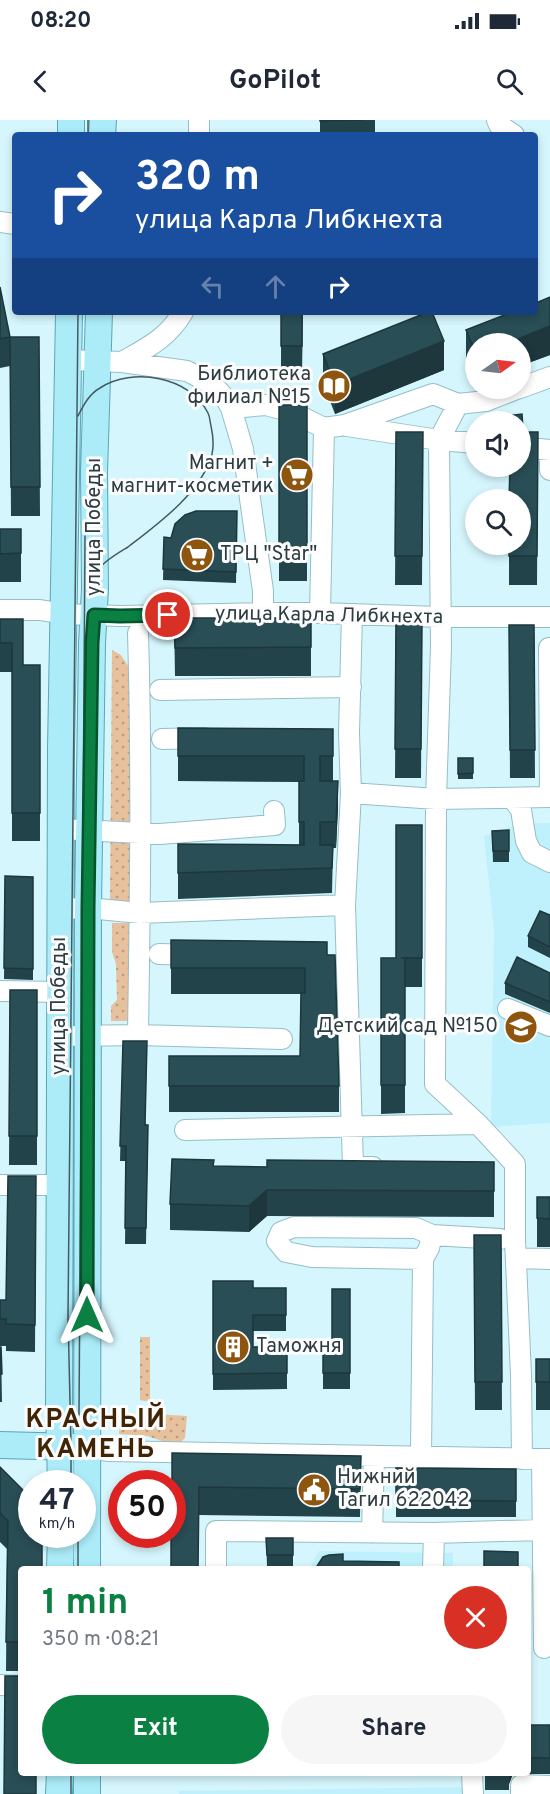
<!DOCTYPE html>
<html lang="en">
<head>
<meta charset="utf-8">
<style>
	:root { --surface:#fff; --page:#f6f6f7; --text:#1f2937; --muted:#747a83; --accent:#0b8043 }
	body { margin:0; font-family:Overpass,sans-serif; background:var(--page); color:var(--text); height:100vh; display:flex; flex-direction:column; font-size:22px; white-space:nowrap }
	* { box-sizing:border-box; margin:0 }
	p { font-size:20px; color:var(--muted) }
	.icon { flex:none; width:33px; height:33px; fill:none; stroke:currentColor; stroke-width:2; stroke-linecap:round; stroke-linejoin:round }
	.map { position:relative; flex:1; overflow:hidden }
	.panel { position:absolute; left:18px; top:1446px; width:513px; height:210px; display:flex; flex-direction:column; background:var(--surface); border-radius:6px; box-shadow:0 3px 9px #0003 }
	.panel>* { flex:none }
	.hud { position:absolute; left:12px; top:12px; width:526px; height:183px; border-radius:6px; box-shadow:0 3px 9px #0003; background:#1a4fa0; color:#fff; overflow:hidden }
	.needle { width:39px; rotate:76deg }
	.tools { position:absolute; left:465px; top:213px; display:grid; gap:12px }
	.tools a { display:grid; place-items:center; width:66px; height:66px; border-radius:50%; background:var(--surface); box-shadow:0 3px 9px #0003; font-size:30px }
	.speed { position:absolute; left:18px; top:1350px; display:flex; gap:12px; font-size:30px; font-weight:700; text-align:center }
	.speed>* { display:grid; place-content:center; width:78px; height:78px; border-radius:50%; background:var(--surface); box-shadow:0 3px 9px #0003; line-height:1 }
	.speed small { font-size:15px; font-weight:400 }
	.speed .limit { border:9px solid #d22; background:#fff; color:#111 }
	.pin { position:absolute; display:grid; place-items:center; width:51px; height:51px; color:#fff; margin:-26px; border:3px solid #fff; border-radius:50%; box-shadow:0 2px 6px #0007 }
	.me { position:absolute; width:66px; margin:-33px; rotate:0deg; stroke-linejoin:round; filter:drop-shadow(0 0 4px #0008) }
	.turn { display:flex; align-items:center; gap:21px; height:126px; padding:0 24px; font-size:27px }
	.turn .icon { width:78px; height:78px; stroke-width:2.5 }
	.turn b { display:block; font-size:42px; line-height:51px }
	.lanes { display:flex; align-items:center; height:57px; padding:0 24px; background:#0003; justify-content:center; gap:30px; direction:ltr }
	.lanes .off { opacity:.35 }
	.round { display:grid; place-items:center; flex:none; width:63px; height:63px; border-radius:32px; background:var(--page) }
	.summary { display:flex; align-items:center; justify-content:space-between; height:102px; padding:0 24px }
	h1 { font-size:36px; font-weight:700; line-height:45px; color:var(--accent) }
	.cta { display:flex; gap:12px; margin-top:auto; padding:12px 24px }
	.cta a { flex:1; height:69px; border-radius:36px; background:var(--accent); color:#fff; font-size:24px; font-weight:700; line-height:69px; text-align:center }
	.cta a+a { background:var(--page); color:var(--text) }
	.status { display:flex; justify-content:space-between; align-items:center; height:42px; padding:0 30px; background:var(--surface); direction:ltr }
	.status svg { height:16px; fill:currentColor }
	header { display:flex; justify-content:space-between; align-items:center; height:78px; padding:0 24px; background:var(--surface); font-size:27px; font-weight:700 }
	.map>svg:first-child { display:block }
</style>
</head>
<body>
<div class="status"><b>08:20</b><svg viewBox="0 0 49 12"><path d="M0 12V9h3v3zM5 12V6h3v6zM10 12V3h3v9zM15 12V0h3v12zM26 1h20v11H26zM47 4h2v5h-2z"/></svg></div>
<header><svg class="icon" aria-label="back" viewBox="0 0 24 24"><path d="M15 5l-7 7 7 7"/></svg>GoPilot<svg class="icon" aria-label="search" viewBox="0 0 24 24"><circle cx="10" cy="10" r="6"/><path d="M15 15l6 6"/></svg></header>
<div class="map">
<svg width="550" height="1674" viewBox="0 0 550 1674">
	<defs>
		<pattern id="grass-dots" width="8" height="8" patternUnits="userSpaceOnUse" patternTransform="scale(1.5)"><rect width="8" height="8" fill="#e7c19d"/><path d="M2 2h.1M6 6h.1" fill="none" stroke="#bb9e81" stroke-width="1.8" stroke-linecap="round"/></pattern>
	</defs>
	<rect width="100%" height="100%" fill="#d6f6fd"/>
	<!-- built -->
	<path fill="#bef1fc" d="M523 703H550V1003L491 1007 494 811 484 716Z
		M319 1431 453 1433V1449H309Z
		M470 1667V1674H179V1671Z"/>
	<!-- grass -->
	<path fill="url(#grass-dots)" d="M112 530 121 535 134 555 133 784H110Z
		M112 803H133L132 901H111V886L117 880 116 844 112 832Z
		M140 1217H150V1282L140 1280Z
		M139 1293 187 1296 185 1318 177 1326 147 1316 119 1314 120 1300 138 1299Z"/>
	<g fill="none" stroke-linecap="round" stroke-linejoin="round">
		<!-- minor casing -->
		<g stroke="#96bec7" stroke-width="22">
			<path id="minor" d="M199 0V15
				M497 0 499 5 514 15
				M0 102 15 104
				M68 240 122 242 187 251 212 264 226 279 231 288 243 329 263 471V493
				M122 242C147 228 168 218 183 192
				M520 268 550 257
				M458 284 439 320 441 527 436 679 435 964 478 1004 515 1044V1120L521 1255 522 1339
				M231 288 266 285 292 292 324 308 345 305 433 274 458 284 486 281 519 268
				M347 306 439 320 476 323
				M520 327 550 330
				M550 330V350
				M0 490H40L64 494 120 496 263 493H320L440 497H550
				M320 493 324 308
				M352 494 349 613 351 673 345 785 353 1047H373
				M549 528 550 677
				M160 570 351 567
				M162 619 205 618
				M351 673 436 679 550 677
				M513 679 521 690 526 721 532 733 550 742
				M60 709 160 714 275 705 274 691
				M60 789 88 788 140 793 345 785
				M159 834 197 835
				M0 871 60 872
				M508 889 550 906
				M138 915C140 781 142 647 138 513
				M75 916 138 915 282 919
				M185 1010 478 1004
				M0 1065H60
				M516 1138 550 1139
				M423 1139 312 1137 286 1132 277 1121 281 1112 294 1107 416 1108 432 1115
				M88 1328 109 1331 550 1339
				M421 1336 423 1139 429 1128 432 1115 500 1119
				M542 1339 544 1528
				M372 1413 374 1336
				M216 1449V1411L434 1413 541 1410
				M433 1449 434 1413
				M0 1565 21 1566
				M472 1653 473 1674
				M521 1674V1665L550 1666"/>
		</g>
		<!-- major casing -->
		<g stroke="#5ba6b6" stroke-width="28">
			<path id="major" d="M71 15V0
				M102 15 103 0
				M0 1325 76 1327
				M61 1364 59 1290 61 629 69 192
				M60 1449 61 1414
				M87 1449 88 788 92 523 95 469 94 353 99 192
				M59 1674 60 1653
				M87 1674V1653"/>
		</g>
		<!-- minor -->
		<use href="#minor" stroke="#fff" stroke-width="20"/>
		<!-- major -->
		<use href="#major" stroke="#acecf9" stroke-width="26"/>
		<!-- tram -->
		<path stroke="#475a5f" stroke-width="1.5" d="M88 15V0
			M78 296C83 286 89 274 100 268 132 247 190 256 208 293 210 297 210 302 211 306 213 315 214 325 212 334 202 372 158 404 128 427 120 432 104 441 99 449 94 456 91 466 88 474
			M79 1295 85 416
			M71 1364V1326L68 1195 78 192
			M78 1449V1414
			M71 1653V1674"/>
	</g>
	<!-- wall -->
	<path fill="#23434a" d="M320 0H375V15H320Z
		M0 167 10 217H39L40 396H11L10 246 0 248Z
		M550 177V235L520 246 476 224V263L466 239V210Z
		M281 192H303L302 254 281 253Z
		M323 234 444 250 335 294 323 263Z
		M279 285H307V461H279Z
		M522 294 523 312H538L537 465H509V424L520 346V302Z
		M396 312H423L422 465H395Z
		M237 391 236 463 163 460 164 417 171 418Z
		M0 409H21V462H0Z
		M174 498H311V556H175Z
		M0 499 23 545H40V721H12V552H0Z
		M396 501H422L421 658H395Z
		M509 505H534L535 658H510Z
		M178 608 333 609V661L338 687 336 728H333L332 773 178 779V724L299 725V662L178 661Z
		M458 638H473V659H458Z
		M422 705V867H405V993L381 994V838H396Z
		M492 711 509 731V742H493Z
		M5 756 33 757V860L4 859Z
		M550 795V838L528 827V816Z
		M171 820 327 835 339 966V992H169V936H300L301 874H171Z
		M550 853V893L505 874V863Z
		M10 870H37V1045H9Z
		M123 921 146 1005H148L146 1124H125L126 1041H120Z
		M494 1042V1097L267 1096 249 1112 170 1110V1084L214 1046 267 1047Z
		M36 1056 35 1232 6 1231V1226H0V1180H6Z
		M537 1077H550V1127H537Z
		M474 1115H501L502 1290H475Z
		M213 1161 253 1168H286V1211H253V1227L287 1226V1269L213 1270Z
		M350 1169V1269H323V1225H332Z
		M0 1227H1L2 1282H0Z
		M536 1239H550V1290H536Z
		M361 1336 360 1397 199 1395 172 1364Z
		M0 1347 21 1449V1551H6L7 1429 0 1422Z
		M396 1348 516 1349V1397H396Z
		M266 1418H293V1446H267Z
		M528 1605H550V1654H513L509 1664V1670H485V1653H528Z
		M169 1653H247V1654Z"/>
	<!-- shaded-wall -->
	<path fill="#1d373c" d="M550 206V235L520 246V224H506Z
		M444 221V250L335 294V265Z
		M338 661V687L336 728V702Z
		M267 1070V1096L249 1112V1086Z
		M509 1653H513L509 1664Z"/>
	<!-- building -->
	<path fill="#294e56" stroke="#1d373c" stroke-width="1.5" d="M320 0H363L320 1Z
		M0 167 10 217 0 219Z
		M550 177V206L506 224H476V234L466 210 512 192H536V183Z
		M281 192H302V226H281Z
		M428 192H432L444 221 335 265 323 234Z
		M10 217H39L40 367H11Z
		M279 285H307V432H279Z
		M522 294 523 310H520V302H508L507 296Z
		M396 312H423L422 436H395Z
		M520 312H538L537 436H509V424H520V380H509L510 346H520Z
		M196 391H237L236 452 163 449 164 417 171 418 175 404 185 395Z
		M0 409H21V433L0 434Z
		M174 498H311V527L175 528Z
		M0 499H23V545H40V693H12V523H0Z
		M396 501H422L421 629H395Z
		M509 505H534L535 630H510Z
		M178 608 333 609V636H320V661H338L336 702H320V725H333L332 748 178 753V724L304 725V702H299V661H304V636H178Z
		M458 638H473V653L458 654Z
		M396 705H422V838H401H405V965H381V838H396Z
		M509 710V731H493L492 711Z
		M5 756 33 757V849L4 848Z
		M540 791 550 795V827L528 816Z
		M171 820 327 822V835H335L339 966H169V936H300L301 873H305V848H171Z
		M517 837 550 853V882L505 863Z
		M10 870H37V1016H9Z
		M123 921H147L145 1005H148L146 1108H125L126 1026H120Z
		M172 1039 214 1040 213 1046 267 1047V1040L494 1042V1071L267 1070 249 1086 170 1084Z
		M8 1056H36L35 1205 6 1204V1199H0V1180H6Z
		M537 1077H550V1099L537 1098Z
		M474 1115H501L502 1262H475Z
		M213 1161H253V1168H286V1195H253V1227L287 1226V1253L213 1254Z
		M332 1169H350V1253H323V1225H332Z
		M0 1227H1L2 1254H0Z
		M536 1239H550V1262H536Z
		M172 1333 361 1336 360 1369 199 1367 198 1449H171V1414H172Z
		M0 1347 32 1379V1414H42V1449H21V1522H6L8 1401 0 1393Z
		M396 1348 516 1349V1381L396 1380Z
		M266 1418H293V1435H267Z
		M484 1431 518 1432V1449H484Z
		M343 1434V1441L399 1442V1449H318L317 1446 323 1437 329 1435Z
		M5 1556H21V1653H36V1674H4Z
		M528 1605H550V1638H528Z
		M485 1653H509V1654Z"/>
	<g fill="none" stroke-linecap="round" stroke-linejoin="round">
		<!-- route casing -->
		<g stroke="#07532c" stroke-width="15">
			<path id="route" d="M87 1195 88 788 92 523 94 495 120 496 168 495"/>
		</g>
		<!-- route -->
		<use href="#route" stroke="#0b8043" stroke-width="10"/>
	</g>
	<!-- icons -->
	<defs>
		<g id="library-disc" transform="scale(1.725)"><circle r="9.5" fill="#8e550e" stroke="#fcfcfc"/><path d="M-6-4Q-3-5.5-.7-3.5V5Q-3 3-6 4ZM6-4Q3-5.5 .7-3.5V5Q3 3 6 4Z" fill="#fff"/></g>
		<g id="supermarket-disc" transform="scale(1.725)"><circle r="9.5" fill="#8e550e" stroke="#fcfcfc"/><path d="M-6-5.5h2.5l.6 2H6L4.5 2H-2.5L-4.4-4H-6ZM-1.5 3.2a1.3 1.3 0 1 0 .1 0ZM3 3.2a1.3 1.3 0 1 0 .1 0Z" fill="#fff"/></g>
		<g id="school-disc" transform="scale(1.725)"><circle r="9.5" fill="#8e550e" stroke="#fcfcfc"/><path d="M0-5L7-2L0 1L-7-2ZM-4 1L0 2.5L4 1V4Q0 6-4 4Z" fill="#fff"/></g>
		<g id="building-disc" transform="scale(1.725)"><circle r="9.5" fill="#8e550e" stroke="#fcfcfc"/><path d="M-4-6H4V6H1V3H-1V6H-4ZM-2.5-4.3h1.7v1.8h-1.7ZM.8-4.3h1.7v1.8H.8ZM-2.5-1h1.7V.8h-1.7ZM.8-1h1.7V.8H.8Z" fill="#fff"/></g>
		<g id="civic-disc" transform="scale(1.725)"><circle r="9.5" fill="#8e550e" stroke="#fcfcfc"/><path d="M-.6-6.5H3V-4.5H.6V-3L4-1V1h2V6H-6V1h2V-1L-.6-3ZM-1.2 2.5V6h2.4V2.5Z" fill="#fff"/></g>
	</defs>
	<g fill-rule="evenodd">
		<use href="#library-disc" x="334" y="266"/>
		<use href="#supermarket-disc" x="297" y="355"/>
		<use href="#supermarket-disc" x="197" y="435"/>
		<use href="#school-disc" x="521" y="907"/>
		<use href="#building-disc" x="233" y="1227"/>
		<use href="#civic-disc" x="314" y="1370"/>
	</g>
	<g text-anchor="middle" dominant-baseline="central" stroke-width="6" stroke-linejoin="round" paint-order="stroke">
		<!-- poi labels -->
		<g font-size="20" fill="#2c3c40" stroke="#fcfcfc" text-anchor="end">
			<text x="311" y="255">Библиотека<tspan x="311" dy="23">филиал №15</tspan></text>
			<text x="274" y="344">Магнит +<tspan x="274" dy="23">магнит-косметик</tspan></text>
			<text x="220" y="435" text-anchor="start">ТРЦ "Star"</text>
			<text x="498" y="907">Детский сад №150</text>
			<text x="256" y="1227" text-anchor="start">Таможня</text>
			<text x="337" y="1358" text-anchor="start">Нижний<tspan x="337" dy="23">Тагил 622042</tspan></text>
		</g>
		<!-- street labels -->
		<g font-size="20" fill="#2c3c40" stroke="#fcfcfc">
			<text transform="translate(95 407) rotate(-90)">улица Победы</text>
			<text transform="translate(329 496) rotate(1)">улица Карла Либкнехта</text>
			<text transform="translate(60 886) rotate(-90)">улица Победы</text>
		</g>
		<!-- district labels -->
		<g font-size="26" font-weight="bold" letter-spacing="1.5" fill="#402405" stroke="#fcfcfc">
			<text x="96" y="1300">КРАСНЫЙ<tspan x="96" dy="30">КАМЕНЬ</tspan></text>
		</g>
	</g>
</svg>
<div class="tools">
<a><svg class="needle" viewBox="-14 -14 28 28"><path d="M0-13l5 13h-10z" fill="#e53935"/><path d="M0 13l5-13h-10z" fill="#747a83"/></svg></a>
<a><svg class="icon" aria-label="sound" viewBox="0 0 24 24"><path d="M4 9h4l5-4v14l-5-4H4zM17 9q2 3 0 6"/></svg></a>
<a><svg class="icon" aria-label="search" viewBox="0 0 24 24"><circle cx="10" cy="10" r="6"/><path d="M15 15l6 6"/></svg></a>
</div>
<div class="speed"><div>47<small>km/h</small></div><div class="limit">50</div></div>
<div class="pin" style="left:168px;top:495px;background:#d93025"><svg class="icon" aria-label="arrive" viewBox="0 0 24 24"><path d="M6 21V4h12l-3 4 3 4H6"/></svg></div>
<svg class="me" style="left:87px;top:1195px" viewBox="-20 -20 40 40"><path d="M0-17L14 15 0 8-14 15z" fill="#0b8043" stroke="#fff" stroke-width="4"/></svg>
<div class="hud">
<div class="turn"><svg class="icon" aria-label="right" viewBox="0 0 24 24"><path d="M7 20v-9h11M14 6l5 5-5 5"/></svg><div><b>320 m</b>улица Карла Либкнехта</div></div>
<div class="lanes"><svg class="icon off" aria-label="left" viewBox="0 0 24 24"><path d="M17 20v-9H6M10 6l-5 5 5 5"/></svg><svg class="icon off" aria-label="ahead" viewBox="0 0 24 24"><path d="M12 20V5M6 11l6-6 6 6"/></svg><svg class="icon" aria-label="right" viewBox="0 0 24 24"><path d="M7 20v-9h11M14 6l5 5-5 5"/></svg></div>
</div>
<section class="panel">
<div class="summary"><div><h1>1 min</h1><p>350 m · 08:21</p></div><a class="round" style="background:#d93025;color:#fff"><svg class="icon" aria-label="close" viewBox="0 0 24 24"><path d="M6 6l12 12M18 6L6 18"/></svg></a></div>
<div class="cta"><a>Exit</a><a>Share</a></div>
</section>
</div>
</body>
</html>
